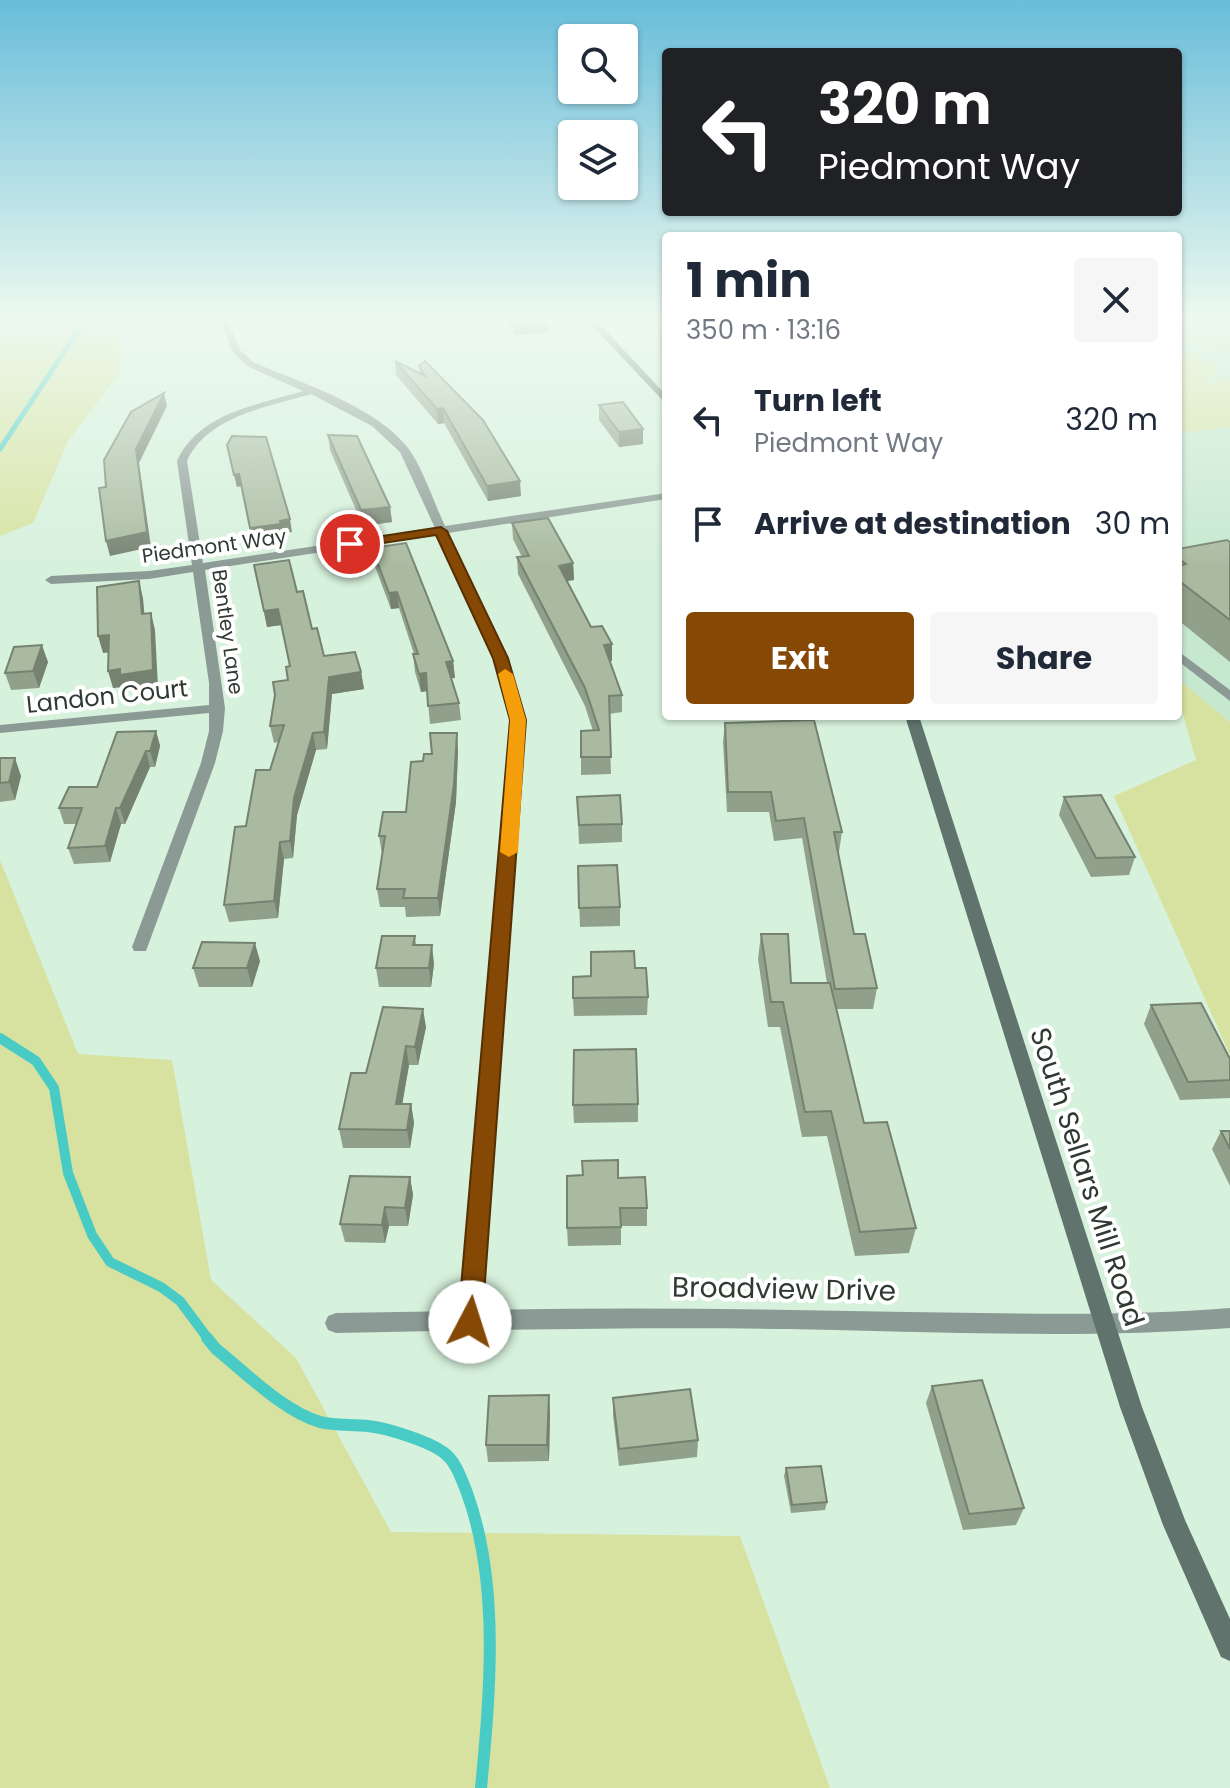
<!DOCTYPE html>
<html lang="en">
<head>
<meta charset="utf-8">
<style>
	:root { --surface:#fff; --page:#f6f6f7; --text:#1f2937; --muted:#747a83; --accent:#854805 }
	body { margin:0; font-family:Poppins,sans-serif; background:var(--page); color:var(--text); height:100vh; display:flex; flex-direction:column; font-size:30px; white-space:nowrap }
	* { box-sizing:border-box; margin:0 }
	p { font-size:26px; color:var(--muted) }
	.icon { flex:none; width:44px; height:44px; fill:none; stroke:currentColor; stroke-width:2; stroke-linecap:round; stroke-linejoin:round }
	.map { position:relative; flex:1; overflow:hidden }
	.panel { position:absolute; left:662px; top:232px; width:520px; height:488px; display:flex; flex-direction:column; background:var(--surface); border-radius:8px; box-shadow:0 2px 6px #0004 }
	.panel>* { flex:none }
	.top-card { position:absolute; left:662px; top:48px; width:520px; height:168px; border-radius:8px; box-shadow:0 2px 6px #0004; background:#202124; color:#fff; overflow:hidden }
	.buttons { position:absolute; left:558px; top:24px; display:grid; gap:16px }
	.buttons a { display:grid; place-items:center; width:80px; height:80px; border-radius:8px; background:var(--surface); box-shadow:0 2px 6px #0004; font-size:40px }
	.pin { position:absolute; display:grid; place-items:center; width:68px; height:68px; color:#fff; margin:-34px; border:4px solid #fff; border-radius:50%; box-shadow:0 2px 8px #0007 }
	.me { position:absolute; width:88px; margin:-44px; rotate:5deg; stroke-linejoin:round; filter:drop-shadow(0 0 6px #0008) }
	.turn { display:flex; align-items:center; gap:28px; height:168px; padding:0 24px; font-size:36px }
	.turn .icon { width:104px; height:104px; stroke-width:2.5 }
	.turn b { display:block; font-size:56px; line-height:68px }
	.round { display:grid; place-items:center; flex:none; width:84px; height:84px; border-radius:8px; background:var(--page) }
	.headline { display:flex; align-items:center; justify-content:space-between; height:136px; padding:0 24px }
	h1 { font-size:48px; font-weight:700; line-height:60px }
	.action { display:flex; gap:16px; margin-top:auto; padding:16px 24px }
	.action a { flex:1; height:92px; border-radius:8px; background:var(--accent); color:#fff; font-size:32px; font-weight:700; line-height:92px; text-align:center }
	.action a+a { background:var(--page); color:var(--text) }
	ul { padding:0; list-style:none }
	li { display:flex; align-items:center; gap:24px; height:104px; padding:0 24px }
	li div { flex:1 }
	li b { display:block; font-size:30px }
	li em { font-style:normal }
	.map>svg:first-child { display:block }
</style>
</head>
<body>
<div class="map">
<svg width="1230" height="1788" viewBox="0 0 1230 1788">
	<rect width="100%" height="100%" fill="#d6f1dc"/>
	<!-- built -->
	<path fill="#c6e8cf" d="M1178 339 1206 350 1230 353V722L1178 679Z"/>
	<!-- green -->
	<path fill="#d7e2a0" d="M136 318 153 332 117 335 121 371 68 441 33 523 0 536V331L8 325Z
		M1178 318H1230V353L1206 350 1178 339Z
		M1178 346 1218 366 1206 384 1230 380V427L1178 433Z
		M1178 679 1230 722V1055L1114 796 1196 760 1178 697Z
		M0 860 78 1054 172 1060 211 1280 296 1358 391 1532 740 1536 830 1788H0Z"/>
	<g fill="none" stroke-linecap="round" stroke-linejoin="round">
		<!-- stream-far2 -->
		<path stroke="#49cbc5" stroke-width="5" d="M0 449 82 325"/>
		<!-- stream-far1 -->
		<path stroke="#49cbc5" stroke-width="10" d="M0 1038 36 1061 54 1088 68 1173 92 1235 110 1262 161 1287 180 1301 209 1340"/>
		<!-- stream -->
		<path stroke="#49cbc5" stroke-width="12" d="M207 1338 216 1349C245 1372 284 1412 320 1422 335 1426 353 1424 368 1426 387 1428 428 1441 443 1452 456 1461 461 1478 467 1493 500 1583 490 1694 481 1788"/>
		<!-- street -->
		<path fill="#8c9a95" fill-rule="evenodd" d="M219 318H227L240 350 253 362C301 383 376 406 408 448 423 468 434 503 445 526L666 493V499L448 533 506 658 525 720 482 1310C624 1307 766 1309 908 1312 1015 1313 1123 1317 1230 1308V1328C1084 1339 935 1332 789 1329 637 1327 487 1330 336 1333L328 1330 325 1323 328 1316 336 1313 460 1311 511 720 494 658 438 534 205 570 225 708 223 731 215 763 146 951H134L132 947 201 763 209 731V713L0 733V725L209 705V683L193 572 149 579 51 584 45 580 51 576 149 571 192 565 177 461C199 413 257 405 303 391L247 366 232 351ZM311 394 372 426 400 452 435 528 203 563 187 461C207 416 268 407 311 394Z
			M1178 651 1230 690V701L1178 661Z"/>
		<!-- secondary -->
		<path fill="#60746d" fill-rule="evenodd" d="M0 318H26L0 322Z
			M585 318H594L666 395V404Z
			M905 716H919L1142 1407 1185 1520 1230 1619V1661L1221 1657 1163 1525 1120 1407Z"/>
	</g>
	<!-- wall -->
	<path fill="#91a08a" d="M504 318 548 319 549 332 515 335Z
		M395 361 420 373 419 366 521 496 488 501 444 423 438 424 396 375Z
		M599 405 643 444 619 447 599 420Z
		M328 435 390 507 392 522 363 526 330 450Z
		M512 523 573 563 574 580 567 581 591 627 612 644V661H610L622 695V712L609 714 611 774 581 775V731H593L585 706 518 574 517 557H522L513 539Z
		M1230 542V662L1178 620V549Z
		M372 548 453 661 455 678H451L459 703 461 720 430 724 427 691 421 692 415 672 413 654H414L399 608 391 609 374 564Z
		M254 565 297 592 324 656 361 672 364 689 332 694 327 749 316 750 297 815 293 858 284 859 278 918 229 922 224 905 246 826 270 770 278 742 274 743 270 726 288 680 290 666 281 625 267 627Z
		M48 662 39 688 11 690 5 673Z
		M725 723 842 832 839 852H838L854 934 877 988 873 1009H836L864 1123 916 1228 909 1253 855 1256 827 1136 802 1137 780 1027H768L758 959 761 934 791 983H827L802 838 774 841 769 812H727L723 742Z
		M156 731 160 746 155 767H150L125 824H121L110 862 74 864 68 848 76 824H64L59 808 97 787Z
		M458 750 456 802 440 916 406 917 405 907H380L377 889 382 854 379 836 406 812 423 761Z
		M0 758 21 776 15 800 0 802Z
		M577 797 622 824V842L579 844Z
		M1064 797 1135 857 1129 875 1091 877 1059 815Z
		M578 866 620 907V926L580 927Z
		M415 936 416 945 434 964 431 987H379L376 968Z
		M260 961 252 987H199L193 968Z
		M635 968 648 997 647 1015 574 1016 573 998 591 976Z
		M1151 1005 1230 1059V1098L1180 1100 1144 1024Z
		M426 1027 418 1065H409L402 1104H411L414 1123 410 1148H343L339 1129 366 1073Z
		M638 1104V1122L574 1123 573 1105Z
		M1221 1131H1230V1186L1212 1149Z
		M410 1177 413 1195 408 1226H389L385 1243 345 1242 340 1224Z
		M618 1178 647 1208V1226H621V1245L568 1246 567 1228Z
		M932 1386 1024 1508 1016 1525 963 1530 926 1403Z
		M613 1398 698 1440 697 1457 619 1466 613 1415Z
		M550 1412 549 1461 488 1462 486 1445Z
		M786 1468 827 1502 825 1510 791 1513 784 1476Z"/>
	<!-- shaded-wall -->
	<path fill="#768270" d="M548 319 549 332 515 335V322Z
		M164 393 167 406 139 463 151 547 110 556 106 541 136 449Z
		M443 408 444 423 438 424 437 409Z
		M643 429V444L619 447V432Z
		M239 474 242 486 237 487 234 475Z
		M520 481 521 496 488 501 487 486Z
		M390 507 392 522 363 526 361 510Z
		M290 519 292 532 283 533V536L253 540 250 528Z
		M573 563 574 580 560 582 559 566Z
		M139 581 143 598 146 631 142 614Z
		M397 592 399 608 391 609 389 593Z
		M278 609 281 625 267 627 264 611Z
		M151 613 155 630 158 687 125 692 124 687 113 688 108 671 120 669Z
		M109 635 114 652 103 653 98 636Z
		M612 644V661L604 662V645Z
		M42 645 48 662 39 688 33 671Z
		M453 661 455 678 448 679 446 662Z
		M361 672 364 689 332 694 327 749 324 732 329 677Z
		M426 673 428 691 421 692 419 674Z
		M156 731 160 746 155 767 150 751Z
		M313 733 316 750 297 815 293 858 290 841 294 798Z
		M457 733 458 750 456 802 440 916 438 898Z
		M146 751 150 767 125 824 120 808Z
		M15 758 21 776 15 800 9 782Z
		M116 808 121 824 110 862 105 846Z
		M280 842 284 859 278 918 274 901Z
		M255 943 260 961 252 987 247 968Z
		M432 945 434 964 431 987 429 968Z
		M423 1009 426 1027 418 1065 415 1047Z
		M406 1046 409 1065 399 1123 396 1104Z
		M411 1104 414 1123 410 1148 407 1130Z
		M410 1177 413 1195 408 1226 405 1208Z
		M385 1207 389 1226 385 1243 382 1225Z
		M549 1395 550 1412 549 1461 547 1445Z"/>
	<!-- building -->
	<path fill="#a9baa0" stroke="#768270" stroke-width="2" d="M512 318H548V319L515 322Z
		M395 361 425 376 419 366 425 361 483 420 520 481 487 486 443 408 437 409Z
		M164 393 136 449 147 532 106 541 99 488 106 487 104 460 131 412Z
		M623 402 643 429 619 432 599 405Z
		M328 435 357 436 390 507 361 510Z
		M232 436 266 437 290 519 280 521 281 524 250 528 239 474 234 475 227 445Z
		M548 518 573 563 559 566 591 627 602 626 612 644 604 645 622 695 609 696 611 757H581V731L599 730 585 688 517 557 529 556 512 523Z
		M1227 540 1230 542V620L1178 580V566L1186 564 1178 558V549Z
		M406 543 453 661 446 662 459 703 428 706 426 673 419 674 413 654H418L397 592 389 593 372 548Z
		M289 560 297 592 303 591 312 629 317 628 324 656 355 652 361 672 329 677 324 732 313 733 294 798 290 841 280 842 274 901 224 905 235 827 246 826 256 770H270L284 725 270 726 275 695 273 682 288 680 286 667 290 666 278 609 264 611 254 565Z
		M139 581 142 614 151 613 153 670 120 675V669L108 671 109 635 98 636 97 587Z
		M42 645 33 671 5 673 14 647Z
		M814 720 842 832H834L854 934H865L877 988 835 989 804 818 776 821 771 792H728L725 723Z
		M156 731 150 751H146L120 808H116L105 846 68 848 82 808H59L69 787H97L117 732Z
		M430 733H457L454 784 438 898H403L405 889H377L385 836H379L383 812H406L411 762 423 761 424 754H432Z
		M0 758H15L9 782 0 783Z
		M620 795 622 824 579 825 577 797Z
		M1101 795 1135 857 1096 858 1064 797Z
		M617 865 620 907 579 908 578 866Z
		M761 934H788L791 983H830L864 1123 887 1122 916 1228 860 1232 831 1111 805 1112 783 1002H771Z
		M382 936H415L413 945H432L429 968H376Z
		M202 942 255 943 247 968H193Z
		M634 951 635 968H646L648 997 573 998V977L591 976V952Z
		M1201 1003 1230 1059V1080L1188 1082 1151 1005Z
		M383 1007 423 1009 415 1047 406 1046 396 1104H411L407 1130 339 1129 351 1073H366Z
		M636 1049 638 1104 573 1105 574 1050Z
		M1221 1131H1230V1149Z
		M618 1160V1178L645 1177 647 1208H620L621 1227 567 1228V1176L583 1175 582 1161Z
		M350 1176 410 1177 405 1208 385 1207 382 1225 340 1224Z
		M982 1380 1024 1508 969 1514 932 1386Z
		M690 1389 698 1440 619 1449 613 1398Z
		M549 1395 547 1445H486L489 1396Z
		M821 1466 827 1502 792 1505 786 1468Z"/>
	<!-- sky -->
	<linearGradient id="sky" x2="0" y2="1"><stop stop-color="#68bdda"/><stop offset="0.56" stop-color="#edf9ef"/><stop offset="1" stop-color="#edf9ef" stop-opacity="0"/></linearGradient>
	<rect width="1230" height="569" fill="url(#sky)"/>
	<!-- route -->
	<path fill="#854805" stroke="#562f03" stroke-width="2" d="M441 527 447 531 508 658 526 720 482 1322 479 1330 470 1333 461 1330 458 1322 510 720 493 658 436 535 350 548 344 544 350 541Z"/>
	<!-- slow -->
	<path fill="#f59e0b" d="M505 669 513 674 526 720 518 852 509 857 500 852 510 720 498 674Z"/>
	<g text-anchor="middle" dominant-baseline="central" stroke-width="8" stroke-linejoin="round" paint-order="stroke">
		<!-- far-street labels -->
		<g font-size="20" fill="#2f3a32" stroke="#fff">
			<text transform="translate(214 546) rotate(-8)">Piedmont Way</text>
			<text transform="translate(228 632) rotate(82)">Bentley Lane</text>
		</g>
		<!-- street labels -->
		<g font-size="24" fill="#2f3a32" stroke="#fff">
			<text transform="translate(107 696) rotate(-6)">Landon Court</text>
		</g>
		<!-- near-street labels -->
		<g font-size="28" fill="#2f3a32" stroke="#fff">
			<text transform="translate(1087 1177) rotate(72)">South Sellars Mill Road</text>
			<text transform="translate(784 1289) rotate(1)">Broadview Drive</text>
		</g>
	</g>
</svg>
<div class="buttons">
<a><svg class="icon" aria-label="search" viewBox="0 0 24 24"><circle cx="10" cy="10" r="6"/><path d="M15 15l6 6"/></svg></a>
<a><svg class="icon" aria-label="layers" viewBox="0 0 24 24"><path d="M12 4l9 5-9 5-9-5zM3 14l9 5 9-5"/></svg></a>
</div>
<div class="pin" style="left:350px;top:544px;background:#d93025"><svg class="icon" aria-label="arrive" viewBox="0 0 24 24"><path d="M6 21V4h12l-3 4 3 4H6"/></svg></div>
<svg class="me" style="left:470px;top:1322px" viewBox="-20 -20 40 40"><circle r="19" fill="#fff"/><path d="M0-13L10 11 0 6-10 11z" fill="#854805"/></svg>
<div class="top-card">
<div class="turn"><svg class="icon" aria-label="left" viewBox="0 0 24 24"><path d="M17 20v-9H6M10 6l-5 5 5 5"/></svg><div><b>320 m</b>Piedmont Way</div></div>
</div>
<section class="panel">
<div class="headline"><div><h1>1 min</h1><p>350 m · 13:16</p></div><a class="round"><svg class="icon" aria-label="close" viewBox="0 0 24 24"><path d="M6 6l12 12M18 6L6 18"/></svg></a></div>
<ul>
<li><svg class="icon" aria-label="left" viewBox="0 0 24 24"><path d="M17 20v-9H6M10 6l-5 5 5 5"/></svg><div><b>Turn left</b><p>Piedmont Way</p></div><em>320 m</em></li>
<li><svg class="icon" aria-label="arrive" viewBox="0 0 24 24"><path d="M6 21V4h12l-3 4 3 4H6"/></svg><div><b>Arrive at destination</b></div><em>30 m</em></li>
</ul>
<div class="action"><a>Exit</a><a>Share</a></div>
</section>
</div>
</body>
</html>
